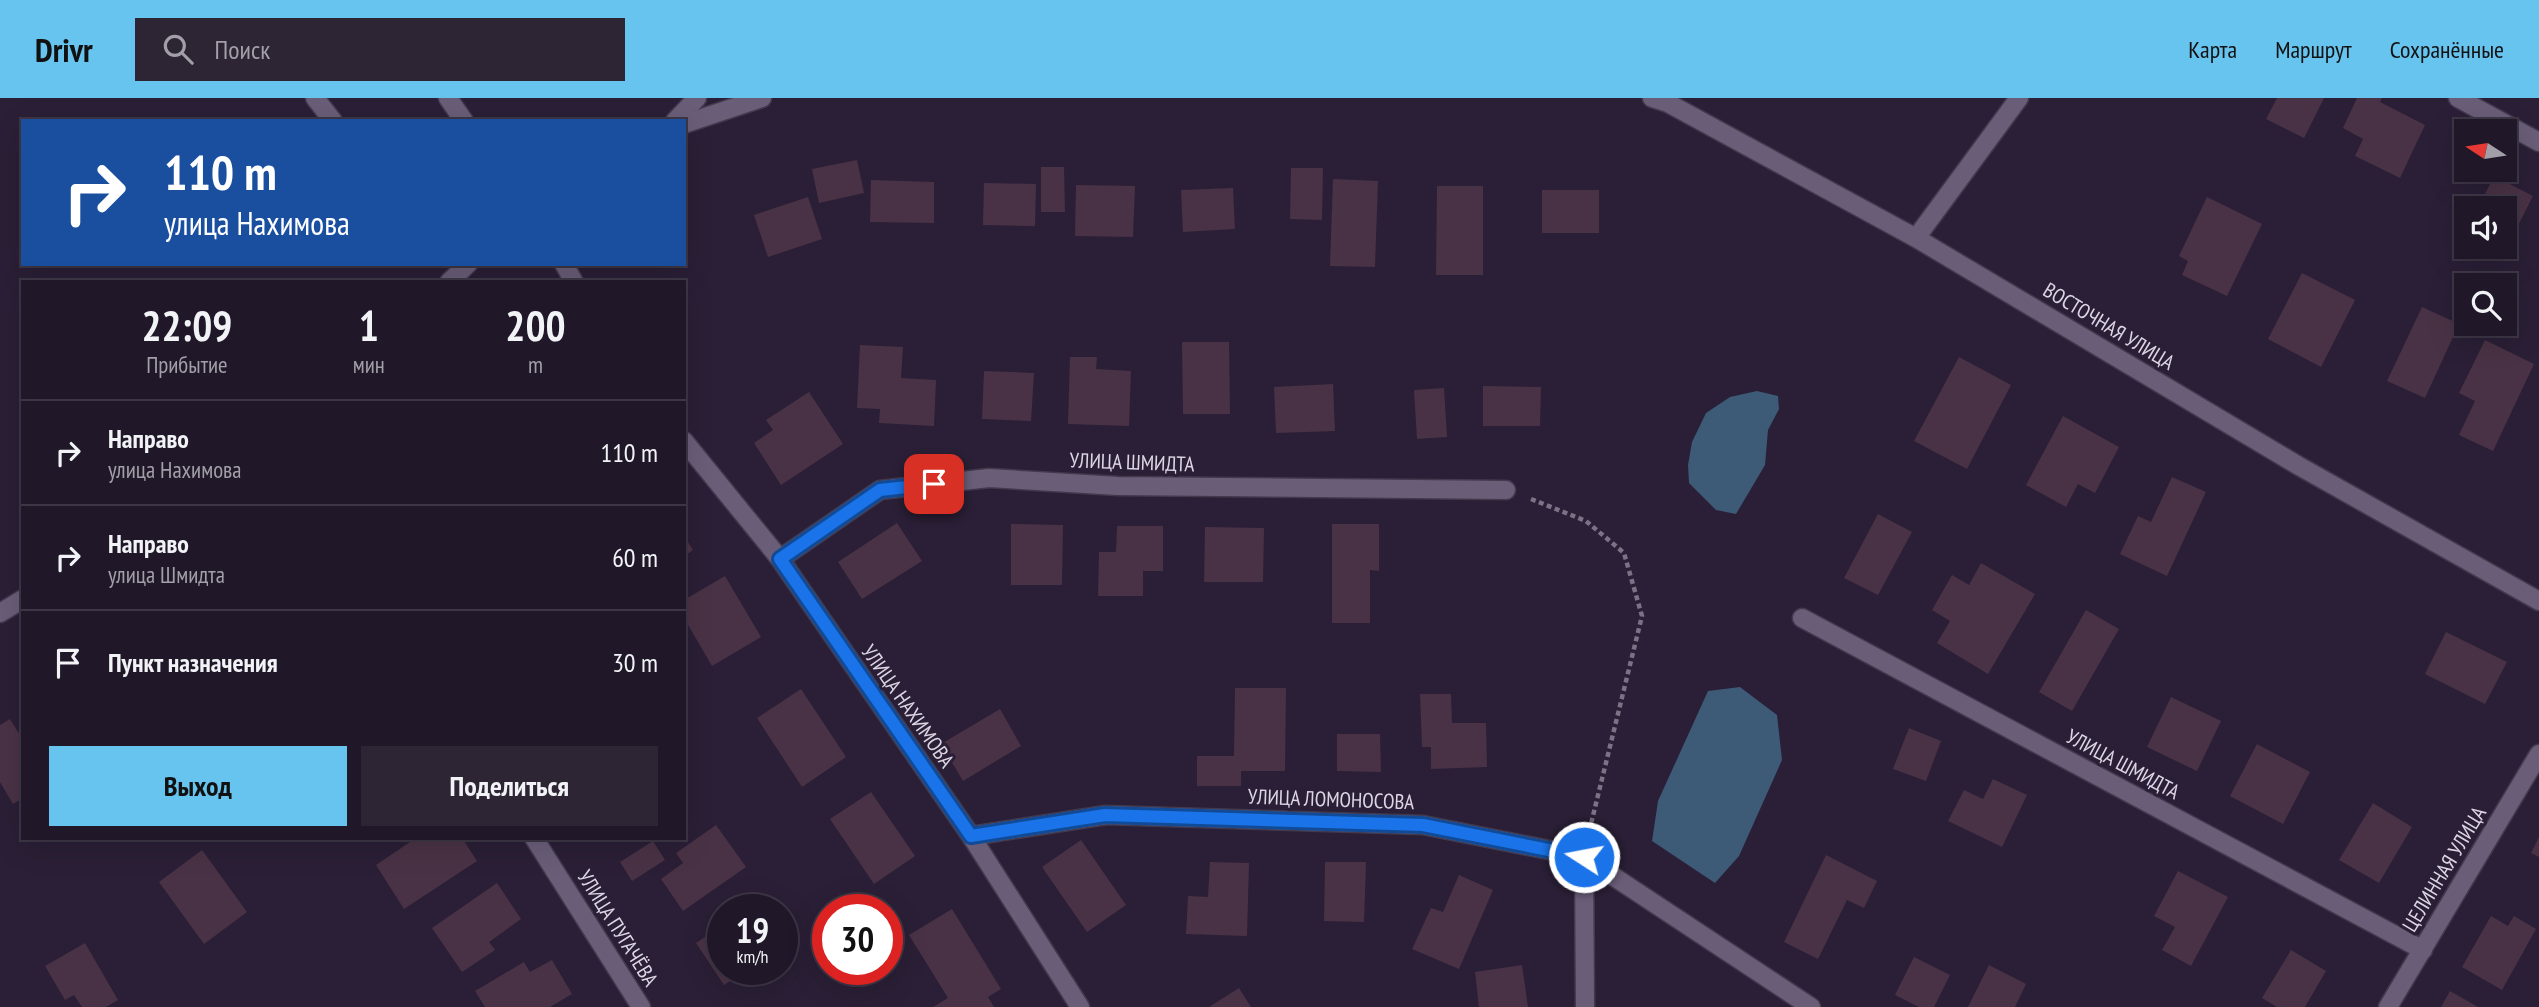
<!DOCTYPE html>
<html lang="ru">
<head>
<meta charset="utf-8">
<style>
	:root { --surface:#201728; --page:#2d2434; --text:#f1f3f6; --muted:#a29fa8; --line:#3d3645; --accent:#67c4ef }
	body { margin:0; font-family:"PT Sans Narrow",sans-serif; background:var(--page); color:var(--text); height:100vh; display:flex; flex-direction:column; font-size:26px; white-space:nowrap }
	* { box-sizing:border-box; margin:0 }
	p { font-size:23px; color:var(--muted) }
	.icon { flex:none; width:38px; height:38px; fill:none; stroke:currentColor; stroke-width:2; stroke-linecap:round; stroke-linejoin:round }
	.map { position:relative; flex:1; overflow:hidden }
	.drawer { position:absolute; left:21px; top:182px; width:665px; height:560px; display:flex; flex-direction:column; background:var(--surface); border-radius:0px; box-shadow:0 7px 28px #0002,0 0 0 2px var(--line) }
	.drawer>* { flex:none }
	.guide { position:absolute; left:21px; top:21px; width:665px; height:147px; border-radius:0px; box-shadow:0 7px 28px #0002,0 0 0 2px var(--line); background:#1a4fa0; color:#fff; overflow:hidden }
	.needle { width:46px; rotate:282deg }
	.tools { position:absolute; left:2454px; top:21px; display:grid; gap:14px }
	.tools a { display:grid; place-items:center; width:63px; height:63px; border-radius:0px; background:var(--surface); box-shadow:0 7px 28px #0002,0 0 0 2px var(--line); font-size:35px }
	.speed { position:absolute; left:707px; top:796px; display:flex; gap:14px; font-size:35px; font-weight:700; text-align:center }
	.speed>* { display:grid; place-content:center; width:91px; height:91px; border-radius:50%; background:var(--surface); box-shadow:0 7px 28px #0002,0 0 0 2px var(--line); line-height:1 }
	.speed small { font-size:18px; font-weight:400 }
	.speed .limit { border:10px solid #d22; background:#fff; color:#111 }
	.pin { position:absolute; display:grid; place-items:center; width:60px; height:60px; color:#fff; margin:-30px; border-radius:14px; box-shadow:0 4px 10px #0006 }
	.me { position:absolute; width:77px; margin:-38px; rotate:281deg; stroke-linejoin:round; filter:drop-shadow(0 0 5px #0008) }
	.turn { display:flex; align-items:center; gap:24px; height:147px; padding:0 28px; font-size:32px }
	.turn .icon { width:91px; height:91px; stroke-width:2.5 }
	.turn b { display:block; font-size:49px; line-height:60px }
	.eta { display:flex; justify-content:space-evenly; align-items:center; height:119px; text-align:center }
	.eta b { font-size:42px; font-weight:600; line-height:49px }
	.action { display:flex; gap:14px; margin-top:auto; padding:14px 28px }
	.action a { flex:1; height:80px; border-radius:0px; background:var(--accent); color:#111; font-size:28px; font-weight:600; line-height:80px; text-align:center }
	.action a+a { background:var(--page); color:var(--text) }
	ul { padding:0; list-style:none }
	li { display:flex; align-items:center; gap:21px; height:105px; padding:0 28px; border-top:2px solid var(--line) }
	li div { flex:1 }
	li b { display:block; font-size:26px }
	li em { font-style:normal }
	header { display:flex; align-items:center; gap:42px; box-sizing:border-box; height:98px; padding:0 35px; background:var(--accent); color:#111 }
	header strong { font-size:33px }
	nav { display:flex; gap:38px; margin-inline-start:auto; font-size:24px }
	.search { width:490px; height:63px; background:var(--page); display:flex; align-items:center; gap:18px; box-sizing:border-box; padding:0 24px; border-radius:0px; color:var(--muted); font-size:26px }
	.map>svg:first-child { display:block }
</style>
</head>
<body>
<header>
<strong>Drivr</strong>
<div class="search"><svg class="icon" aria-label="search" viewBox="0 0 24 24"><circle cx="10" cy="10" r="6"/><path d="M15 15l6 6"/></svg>Поиск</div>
<nav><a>Карта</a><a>Маршрут</a><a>Сохранённые</a></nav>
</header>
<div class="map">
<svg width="2539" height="909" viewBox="0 0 2539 909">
	<rect width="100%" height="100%" fill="#2a1f36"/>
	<!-- water -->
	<path fill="#3d5a76" d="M1757 293 1778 298 1779 311 1768 332 1765 367 1736 416 1716 412 1689 385 1688 367 1692 344 1706 315 1730 299Z
		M1740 589 1777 617 1782 662 1739 758 1715 785 1652 743 1658 703 1708 593Z"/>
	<!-- building -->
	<path fill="#493245" d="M2277 0H2324L2304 40 2266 21Z
		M2357 0H2382L2380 4 2425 27 2400 80 2355 58 2363 41 2343 30Z
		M857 62 864 95 819 105 812 71Z
		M1041 69H1064L1065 114H1041Z
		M1291 70H1323L1322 122 1290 121Z
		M2494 78 2533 98 2504 155 2496 149H2504V110H2478Z
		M1333 81 1378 83 1375 169 1330 168Z
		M871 82 934 84V125L870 124Z
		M984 85 1036 86 1035 128 983 127Z
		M1076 87 1135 88 1133 139 1075 138Z
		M1437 88H1483V177H1436Z
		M1233 90 1235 131 1183 134 1181 92Z
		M1542 92H1599V135H1542Z
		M808 99 822 141 768 159 754 117Z
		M2207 99 2262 126 2227 198 2182 177 2188 163 2179 158Z
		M2302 175 2355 202 2321 269 2268 241Z
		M2422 209 2459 226 2425 300 2387 283Z
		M2485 242 2534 266 2493 353 2459 337 2475 303 2459 295Z
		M1182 244H1229L1230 316H1183Z
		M860 247 903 249 901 280 936 282 934 328 879 325 880 311 857 310Z
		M1070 259H1097L1096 271 1131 273 1129 328 1068 326Z
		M1959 259 2011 287 1967 371 1914 343Z
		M984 273 1034 275 1031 323 982 321Z
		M1333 286 1335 333 1276 335 1274 289Z
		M1483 288 1541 289 1540 328H1483Z
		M1444 290 1447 339 1417 341 1414 292Z
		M809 294 843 346 781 387 754 345 773 332 766 322Z
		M2063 318 2119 349 2095 395 2078 386 2066 409 2026 387Z
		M2172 379 2206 394 2167 478 2120 456 2138 418 2151 424Z
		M1878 416 1912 434 1878 497 1844 480Z
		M897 425 922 463 862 501 838 464Z
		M1011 426 1063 427 1062 487H1011Z
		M1332 426H1379V473L1370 472V525H1332Z
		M1117 428H1163V473H1143V498H1098L1099 454H1116Z
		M1205 429 1264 430 1263 484H1204Z
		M684 438 693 452 684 458Z
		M1981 465 2035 496 1988 576 1937 545 1950 523 1932 512 1952 477 1969 487Z
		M725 478 761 539 712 568 684 520V502Z
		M2086 512 2119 531 2072 613 2039 594Z
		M2446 534 2507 564 2485 606 2425 576Z
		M1235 590H1286L1285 673H1241V688H1197V658H1234Z
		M801 591 846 659 802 689 757 620Z
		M1420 596H1451L1452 625H1486L1487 669 1431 671V649H1422Z
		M2171 599 2221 623 2197 673 2147 649Z
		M1000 611 1021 648 963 683 941 646Z
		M10 621 23 642V700L13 706 0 684V627Z
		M1909 630 1941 643 1926 683 1893 671Z
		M1337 636H1380L1381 674 1337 673Z
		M2257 646 2310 674 2283 726 2230 698Z
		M1993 681 2027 697 2002 749 1948 723 1964 692 1983 701Z
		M871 694 915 758 874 786 830 721Z
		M2373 705 2412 729 2379 785 2339 762Z
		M716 727 746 769 683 813 661 781 683 765 676 755Z
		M2539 739V759L2531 755Z
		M416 740H462L477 763 404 811 376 767Z
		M1081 742 1126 807 1087 834 1042 769Z
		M653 743 665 762 632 783 620 764Z
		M202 752 247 814 204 846 159 784Z
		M1826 757 1877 783 1864 810 1847 802 1818 861 1784 844Z
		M1210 764 1249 765 1247 838 1186 836 1188 798 1208 799Z
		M1325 764H1366L1364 824 1324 823Z
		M2178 773 2228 799 2191 868 2162 852 2175 829 2154 818Z
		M1459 777 1493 792 1459 871 1412 851 1431 810 1443 814Z
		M497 785 521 821 489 844 495 852 462 874 432 830Z
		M765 799 773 812H745Z
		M952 811 1001 891 988 899 994 909H933L948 900 909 837Z
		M2491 818 2508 828 2514 818 2536 831 2502 892 2462 869Z
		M782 825 793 841 782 848Z
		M723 827V872H747L724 887 696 845Z
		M85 845 118 902 106 909H82L74 897 65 902 45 868Z
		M2291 852 2326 873 2305 909H2277L2262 900Z
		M1914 859 1950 877 1934 909H1919L1895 897Z
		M552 862 572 896 550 909H485L475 893 524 864 530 874Z
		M1522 867 1528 909H1479L1475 874Z
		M1989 867 2026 886 2015 909H1968Z
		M1239 890 1251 909H1209Z
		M2450 893 2478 909H2441Z"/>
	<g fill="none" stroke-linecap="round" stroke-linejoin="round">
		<!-- service casing -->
		<g stroke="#42394d" stroke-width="21">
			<path id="service" d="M315 0 333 23
				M448 0 464 23
				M1916 140 2019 0"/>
		</g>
		<!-- minor casing -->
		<g stroke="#42394d" stroke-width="21">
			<path id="minor" d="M2458 0 2539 44
				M675 23 697 0
				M564 166 574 184
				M684 343 780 461 971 738 1080 909
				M780 461 880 392 989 380 1118 388 1506 392
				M0 515 23 501
				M1802 520 2423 852
				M971 738 1106 717 1423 727 1584 759 1811 909
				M1584 759 1585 909
				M2388 909 2539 656"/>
		</g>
		<!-- tertiary casing -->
		<g stroke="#42394d" stroke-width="21">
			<path id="tertiary" d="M1652 0 1668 5 1916 140 2299 368 2539 503
				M684 26 762 0
				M449 184 468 166
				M534 740 641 909"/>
		</g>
		<!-- path -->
		<path stroke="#7b7285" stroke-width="4.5" stroke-dasharray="5 3.5" stroke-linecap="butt" d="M1531 401 1586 423 1624 455 1642 518 1589 734"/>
		<!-- service -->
		<use href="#service" stroke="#695d78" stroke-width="18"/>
		<!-- minor -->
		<use href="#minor" stroke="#695d78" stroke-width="18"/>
		<!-- tertiary -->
		<use href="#tertiary" stroke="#695d78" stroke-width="18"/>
	</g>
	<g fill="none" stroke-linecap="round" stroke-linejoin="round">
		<!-- route casing -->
		<g stroke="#114b97" stroke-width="18">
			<path id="route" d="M934 386 880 392 780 461 971 738 1105 717 1423 727 1584 759"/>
		</g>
		<!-- route -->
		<use href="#route" stroke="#1a73e8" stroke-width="12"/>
	</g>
	<g text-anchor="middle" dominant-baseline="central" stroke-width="6" stroke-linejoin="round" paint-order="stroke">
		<!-- street labels -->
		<g font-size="21" fill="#dbd5e4" stroke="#2a1f36">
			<text transform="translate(2109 228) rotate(31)">ВОСТОЧНАЯ УЛИЦА</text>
			<text transform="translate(1132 364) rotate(2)">УЛИЦА ШМИДТА</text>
			<text transform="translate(908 608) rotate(55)">УЛИЦА НАХИМОВА</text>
			<text transform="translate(2123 666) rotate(28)">УЛИЦА ШМИДТА</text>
			<text transform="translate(1331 701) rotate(2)">УЛИЦА ЛОМОНОСОВА</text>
			<text transform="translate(2444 771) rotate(-59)">ЦЕЛИННАЯ УЛИЦА</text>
			<text transform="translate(618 830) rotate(58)">УЛИЦА ПУГАЧЁВА</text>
		</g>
	</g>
</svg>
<div class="tools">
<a><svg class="needle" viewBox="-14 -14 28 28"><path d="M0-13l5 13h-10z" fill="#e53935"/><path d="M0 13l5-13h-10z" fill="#a29fa8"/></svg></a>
<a><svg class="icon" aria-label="sound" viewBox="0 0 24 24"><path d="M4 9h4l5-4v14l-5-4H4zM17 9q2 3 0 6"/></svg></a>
<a><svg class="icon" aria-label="search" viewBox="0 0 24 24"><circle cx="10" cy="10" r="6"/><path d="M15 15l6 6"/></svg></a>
</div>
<div class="speed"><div>19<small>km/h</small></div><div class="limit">30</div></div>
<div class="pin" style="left:934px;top:386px;background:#d93025"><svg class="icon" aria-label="arrive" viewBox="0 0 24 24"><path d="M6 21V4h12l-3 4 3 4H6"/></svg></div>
<svg class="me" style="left:1584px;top:759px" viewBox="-20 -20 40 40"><circle r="17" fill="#1a73e8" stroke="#fff" stroke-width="3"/><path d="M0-11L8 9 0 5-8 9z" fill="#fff"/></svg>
<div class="guide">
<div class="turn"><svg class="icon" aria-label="right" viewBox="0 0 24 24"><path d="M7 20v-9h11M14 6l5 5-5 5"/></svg><div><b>110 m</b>улица Нахимова</div></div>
</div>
<section class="drawer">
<div class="eta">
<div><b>22:09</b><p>Прибытие</p></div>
<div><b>1</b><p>мин</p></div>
<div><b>200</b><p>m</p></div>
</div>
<ul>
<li><svg class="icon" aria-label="right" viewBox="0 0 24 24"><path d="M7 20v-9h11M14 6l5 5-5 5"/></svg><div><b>Направо</b><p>улица Нахимова</p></div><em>110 m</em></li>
<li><svg class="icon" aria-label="right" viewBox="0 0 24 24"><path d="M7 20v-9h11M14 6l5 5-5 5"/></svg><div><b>Направо</b><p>улица Шмидта</p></div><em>60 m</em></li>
<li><svg class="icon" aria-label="arrive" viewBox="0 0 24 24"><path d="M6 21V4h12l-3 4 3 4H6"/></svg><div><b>Пункт назначения</b></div><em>30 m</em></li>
</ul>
<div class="action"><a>Выход</a><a>Поделиться</a></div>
</section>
</div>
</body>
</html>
